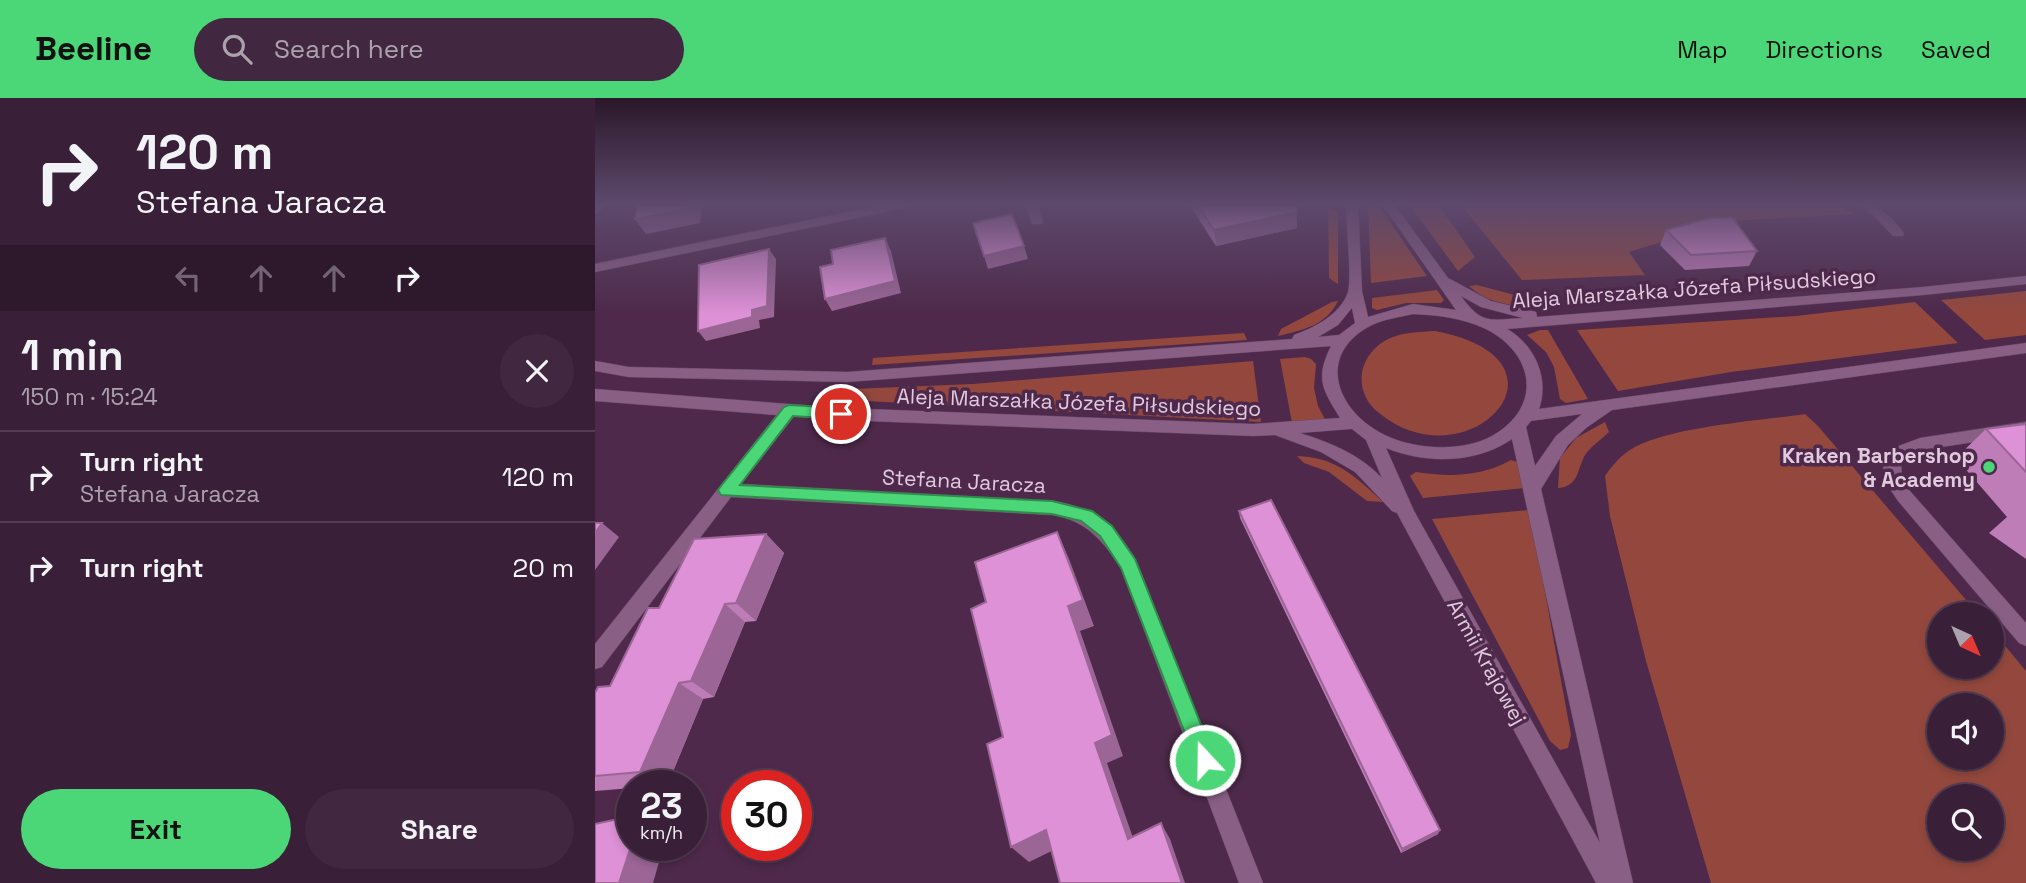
<!DOCTYPE html>
<html lang="en">
<head>
<meta charset="utf-8">
<style>
	:root { --surface:#3a1f38; --page:#412740; --text:#f1f3f6; --muted:#aba2ae; --line:#543d53; --accent:#4bd677 }
	body { margin:0; font-family:"Space Grotesk",sans-serif; background:var(--page); color:var(--text); height:100vh; display:flex; flex-direction:column; font-size:26px; white-space:nowrap }
	* { box-sizing:border-box; margin:0 }
	p { font-size:23px; color:var(--muted) }
	.icon { flex:none; width:38px; height:38px; fill:none; stroke:currentColor; stroke-width:2; stroke-linecap:round; stroke-linejoin:round }
	.map { position:relative; flex:1; overflow:hidden }
	.panel { display:flex; flex-direction:column; background:var(--surface); width:595px }
	.panel>* { flex:none }
	.hud { background:#3a1f38; color:var(--text); overflow:hidden }
	.needle { width:46px; rotate:136deg }
	.fabs { position:absolute; left:1332px; top:504px; display:grid; gap:14px }
	.fabs a { display:grid; place-items:center; width:77px; height:77px; border-radius:50%; background:var(--surface); box-shadow:0 4px 10px #0003,0 0 0 2px var(--line); font-size:35px }
	.speed { position:absolute; left:21px; top:672px; display:flex; gap:14px; font-size:35px; font-weight:700; text-align:center }
	.speed>* { display:grid; place-content:center; width:91px; height:91px; border-radius:50%; background:var(--surface); box-shadow:0 4px 10px #0003,0 0 0 2px var(--line); line-height:1 }
	.speed small { font-size:18px; font-weight:400 }
	.speed .limit { border:10px solid #d22; background:#fff; color:#111 }
	.pin { position:absolute; display:grid; place-items:center; width:60px; height:60px; color:#fff; margin:-30px; border:4px solid #fff; border-radius:50%; box-shadow:0 2px 7px #0007 }
	.me { position:absolute; width:77px; margin:-38px; rotate:339deg; stroke-linejoin:round; filter:drop-shadow(0 0 5px #0008) }
	.turn { display:flex; align-items:center; gap:24px; height:147px; padding:0 21px; font-size:32px }
	.turn .icon { width:91px; height:91px; stroke-width:2.5 }
	.turn b { display:block; font-size:49px; line-height:60px }
	.lanes { display:flex; align-items:center; height:66px; padding:0 21px; background:#0003; justify-content:center; gap:35px; direction:ltr }
	.lanes .off { opacity:.35 }
	.round { display:grid; place-items:center; flex:none; width:74px; height:74px; border-radius:37px; background:var(--page) }
	.head { display:flex; align-items:center; justify-content:space-between; height:119px; padding:0 21px }
	h1 { font-size:42px; font-weight:600; line-height:52px }
	.action { display:flex; gap:14px; margin-top:auto; padding:14px 21px }
	.action a { flex:1; height:80px; border-radius:42px; background:var(--accent); color:#111; font-size:28px; font-weight:600; line-height:80px; text-align:center }
	.action a+a { background:var(--page); color:var(--text) }
	ul { padding:0; list-style:none }
	li { display:flex; align-items:center; gap:21px; height:91px; padding:0 21px; border-top:2px solid var(--line) }
	li div { flex:1 }
	li b { display:block; font-size:26px }
	li em { font-style:normal }
	header { display:flex; align-items:center; gap:42px; box-sizing:border-box; height:98px; padding:0 35px; background:var(--accent); color:#111 }
	header strong { font-size:33px }
	nav { display:flex; gap:38px; margin-inline-start:auto; font-size:24px }
	.search { width:490px; height:63px; background:var(--page); display:flex; align-items:center; gap:18px; box-sizing:border-box; padding:0 24px; border-radius:38px; color:var(--muted); font-size:26px }
	main { display:flex; flex:1; min-height:0 }
	.map>svg:first-child { display:block }
</style>
</head>
<body>
<header>
<strong>Beeline</strong>
<div class="search"><svg class="icon" aria-label="search" viewBox="0 0 24 24"><circle cx="10" cy="10" r="6"/><path d="M15 15l6 6"/></svg>Search here</div>
<nav><a>Map</a><a>Directions</a><a>Saved</a></nav>
</header>
<main>
<section class="panel">
<div class="hud">
<div class="turn"><svg class="icon" aria-label="right" viewBox="0 0 24 24"><path d="M7 20v-9h11M14 6l5 5-5 5"/></svg><div><b>120 m</b>Stefana Jaracza</div></div>
<div class="lanes"><svg class="icon off" aria-label="left" viewBox="0 0 24 24"><path d="M17 20v-9H6M10 6l-5 5 5 5"/></svg><svg class="icon off" aria-label="ahead" viewBox="0 0 24 24"><path d="M12 20V5M6 11l6-6 6 6"/></svg><svg class="icon off" aria-label="ahead" viewBox="0 0 24 24"><path d="M12 20V5M6 11l6-6 6 6"/></svg><svg class="icon" aria-label="right" viewBox="0 0 24 24"><path d="M7 20v-9h11M14 6l5 5-5 5"/></svg></div>
</div>
<div class="head"><div><h1>1 min</h1><p>150 m · 15:24</p></div><a class="round"><svg class="icon" aria-label="close" viewBox="0 0 24 24"><path d="M6 6l12 12M18 6L6 18"/></svg></a></div>
<ul>
<li><svg class="icon" aria-label="right" viewBox="0 0 24 24"><path d="M7 20v-9h11M14 6l5 5-5 5"/></svg><div><b>Turn right</b><p>Stefana Jaracza</p></div><em>120 m</em></li>
<li><svg class="icon" aria-label="right" viewBox="0 0 24 24"><path d="M7 20v-9h11M14 6l5 5-5 5"/></svg><div><b>Turn right</b></div><em>20 m</em></li>
</ul>
<div class="action"><a>Exit</a><a>Share</a></div>
</section>
<div class="map">
<svg width="1431" height="785" viewBox="0 0 1431 785">
	<rect width="100%" height="100%" fill="#4e294b"/>
	<!-- green -->
	<path fill="#94483d" fill-rule="evenodd" d="M781 106 783 107 832 178 776 185 773 107Z
		M814 106H843L880 159 863 173Z
		M865 106H1243L1257 116 1134 123 1034 154 1050 177 927 182Z
		M733 109 743 114V186L734 180Z
		M882 187 942 203 944 208C921 210 891 205 874 188Z
		M842 192 849 202 846 205H811L782 212 777 210V200Z
		M1431 193V237L1390 242 1346 202Z
		M743 203C731 228 707 232 683 238L686 231 737 204Z
		M1320 204 1363 245 1136 274 1023 293 982 232 1201 218Z
		M945 232H953L993 301 971 305 965 301 959 269 951 254 932 237Z
		M840 233C992 262 873 388 784 315 755 292 764 252 798 239 812 234 825 234 840 233Z
		M649 235 652 242 277 267 278 260Z
		M710 259 716 261 721 266 719 290 723 308 731 323 697 325 685 261Z
		M658 263 666 324 252 302 257 291 378 286Z
		M1210 316 1223 328 1383 516H1344V569H1396L1397 532 1431 573V785H1116L1051 563 1015 418 1010 378C1018 366 1027 356 1040 349 1081 328 1163 323 1210 316ZM1344 607H1396V660H1344ZM1344 698H1396V751H1344Z
		M1010 324 1014 334C1008 340 999 346 993 353 981 367 987 388 963 390L965 360 981 340Z
		M702 358C741 359 761 379 788 404L772 403 734 374 709 365Z
		M916 362 926 365 930 390 828 400 815 378 821 374C854 379 886 379 916 362Z
		M935 412 976 637 973 650 965 652 955 643 837 421Z"/>
	<g fill="none" stroke-linecap="round" stroke-linejoin="round">
		<!-- lane casing -->
		<g stroke="#674765" stroke-width="1">
			<path id="lane" d="M292 106H316L310 110 0 174V166Z
				M430 106H442L448 123 447 126H437Z
				M1262 106C1284 106 1296 118 1309 135L1308 138H1298L1278 117Z
				M1431 324V336L1327 352 1313 357 1306 366 1307 381 1315 393 1431 525V548L1424 545 1303 403 1289 382 1288 365 1301 349 1325 340Z"/>
		</g>
		<!-- street casing -->
		<g stroke="#674765" stroke-width="1">
			<path id="street" d="M0 106H13L0 116Z
				M194 307 202 313 200 317 146 386 458 403C498 409 525 430 543 467L668 785H644L526 470C508 443 492 423 458 417L136 399 7 569 0 571V546L188 309Z"/>
		</g>
		<!-- secondary casing -->
		<g stroke="#674765" stroke-width="1">
			<path id="secondary" d="M751 106H763L767 193 773 219 818 206 861 212 787 106H799L853 180 896 203 941 214 942 219 1328 189 1431 178V186L1328 197 912 231C939 246 955 280 944 311L1431 245V255L1017 312 991 330 973 347 946 391 1038 785H1001L802 415 797 413 760 374 726 354 680 337 658 338 246 322 0 303V291L246 310 658 326 745 320C727 290 720 281 736 248L252 284 34 279 0 273V263L34 269 252 274 697 241 699 237C719 230 746 216 753 194 757 180 751 124 751 106ZM866 198 886 209 928 220C894 222 887 227 866 198ZM757 210 760 225 744 237 723 239 743 227ZM818 216C843 217 868 220 891 231 940 256 948 309 897 338 866 355 815 352 784 334 738 308 723 254 777 227 789 221 805 219 818 216ZM987 316 961 338 940 368 931 329 936 323ZM757 331 771 342 787 380C764 356 736 345 705 335ZM917 341 1005 745 819 413 791 350C831 366 881 366 917 341Z"/>
		</g>
		<!-- lane -->
		<use href="#lane" fill="#895f85" fill-rule="evenodd"/>
		<!-- street -->
		<use href="#street" fill="#895f85" fill-rule="evenodd"/>
		<!-- secondary -->
		<use href="#secondary" fill="#895f85" fill-rule="evenodd"/>
	</g>
	<!-- wall -->
	<path fill="#bf7db8" d="M594 106H702V130L621 148Z
		M1071 132 1162 153 1154 168 1090 172 1065 147Z
		M1431 326V461L1394 435 1412 419 1361 360 1391 331Z
		M644 413 843 736 806 755 645 420Z
		M171 436 189 455 161 523 150 524 119 599 108 601 72 688H37V690L0 693V595L15 588 64 510Z"/>
	<!-- shaded-wall -->
	<path fill="#9b6696" d="M95 106H107L105 125 51 136 40 121Z
		M702 106V130L621 148 619 132Z
		M290 140 296 153 306 195 237 213 230 201Z
		M429 148 433 161 393 171 389 158Z
		M174 151 181 161 179 219 164 222 165 230 111 243 103 233Z
		M7 425 24 439 0 472V435Z
		M462 434 474 461 499 528 485 533 528 658 512 665 544 757 533 741 500 645 473 508Z
		M171 436 189 455 161 523 141 505Z
		M130 506 150 524 119 599 96 583Z
		M84 585 108 601 72 688 45 674Z
		M566 725 575 741 590 785H587Z
		M451 732 467 748 434 764 416 749Z
		M845 732 843 736 806 755 807 751Z
		M37 745V747H69L58 785H24Z"/>
	<!-- building -->
	<path fill="#de91d6" stroke="#9b6696" stroke-width="2" d="M43 106H95V110L40 121Z
		M602 106H702V114L619 132Z
		M417 116 429 148 389 158 378 125Z
		M1137 119 1162 153 1096 157 1071 132 1114 120Z
		M290 140 300 183 230 201 225 169 238 166 236 152Z
		M174 151 172 208 157 212V219L103 233 104 167Z
		M1431 326V374L1391 331Z
		M676 402 845 732 807 751 644 413Z
		M0 425H7L0 435Z
		M462 434 488 502 473 508 517 637 500 645 533 741 566 725 587 785H465L451 732 416 749 392 646 408 639 376 511 391 504 380 464Z
		M171 436 141 505 130 506 96 583 84 585 45 674 0 678V595L3 589 15 588 53 510H64L99 441Z
		M37 718V745L24 785H0V726Z"/>
	<!-- sky -->
	<linearGradient id="sky" x2="0" y2="1"><stop stop-color="#2b1729"/><stop offset="0.49" stop-color="#5d496c"/><stop offset="1" stop-color="#5d496c" stop-opacity="0"/></linearGradient>
	<rect width="1431" height="216" fill="url(#sky)"/>
	<!-- route -->
	<path fill="#4bd677" stroke="#318b4d" stroke-width="2" d="M194 307 246 310 253 316 246 321 198 318 145 387 457 403 497 413 517 428 540 461 620 662 617 669 610 672 603 669 526 470 505 438 486 423 457 416 126 397 123 392 126 388 189 309Z"/>
	<!-- markers -->
	<circle fill="#4bd677" stroke="#4e294b" stroke-width="2.5" cx="1394" cy="369" r="7"/>
	<g text-anchor="middle" dominant-baseline="central" stroke-width="7" stroke-linejoin="round" paint-order="stroke">
		<!-- street labels -->
		<g font-size="21" fill="#e1c9de" stroke="#4e294b">
			<text transform="translate(1099 190) rotate(-4)">Aleja Marszałka Józefa Piłsudskiego</text>
			<text transform="translate(484 304) rotate(2)">Aleja Marszałka Józefa Piłsudskiego</text>
			<text transform="translate(369 383) rotate(3)">Stefana Jaracza</text>
			<text transform="translate(892 564) rotate(61)">Armii Krajowej</text>
		</g>
		<!-- poi labels -->
		<g font-size="21" font-weight="bold" fill="#e1c9de" stroke="#4e294b" text-anchor="end">
			<text x="1380" y="357">Kraken Barbershop<tspan x="1380" dy="24">&amp; Academy</tspan></text>
		</g>
	</g>
</svg>
<div class="fabs">
<a><svg class="needle" viewBox="-14 -14 28 28"><path d="M0-13l5 13h-10z" fill="#e53935"/><path d="M0 13l5-13h-10z" fill="#aba2ae"/></svg></a>
<a><svg class="icon" aria-label="sound" viewBox="0 0 24 24"><path d="M4 9h4l5-4v14l-5-4H4zM17 9q2 3 0 6"/></svg></a>
<a><svg class="icon" aria-label="search" viewBox="0 0 24 24"><circle cx="10" cy="10" r="6"/><path d="M15 15l6 6"/></svg></a>
</div>
<div class="speed"><div>23<small>km/h</small></div><div class="limit">30</div></div>
<div class="pin" style="left:246px;top:316px;background:#d93025"><svg class="icon" aria-label="arrive" viewBox="0 0 24 24"><path d="M6 21V4h12l-3 4 3 4H6"/></svg></div>
<svg class="me" style="left:610px;top:662px" viewBox="-20 -20 40 40"><circle r="17" fill="#4bd677" stroke="#fff" stroke-width="3"/><path d="M0-11L8 9 0 5-8 9z" fill="#fff"/></svg>
</div>
</main>
</body>
</html>
